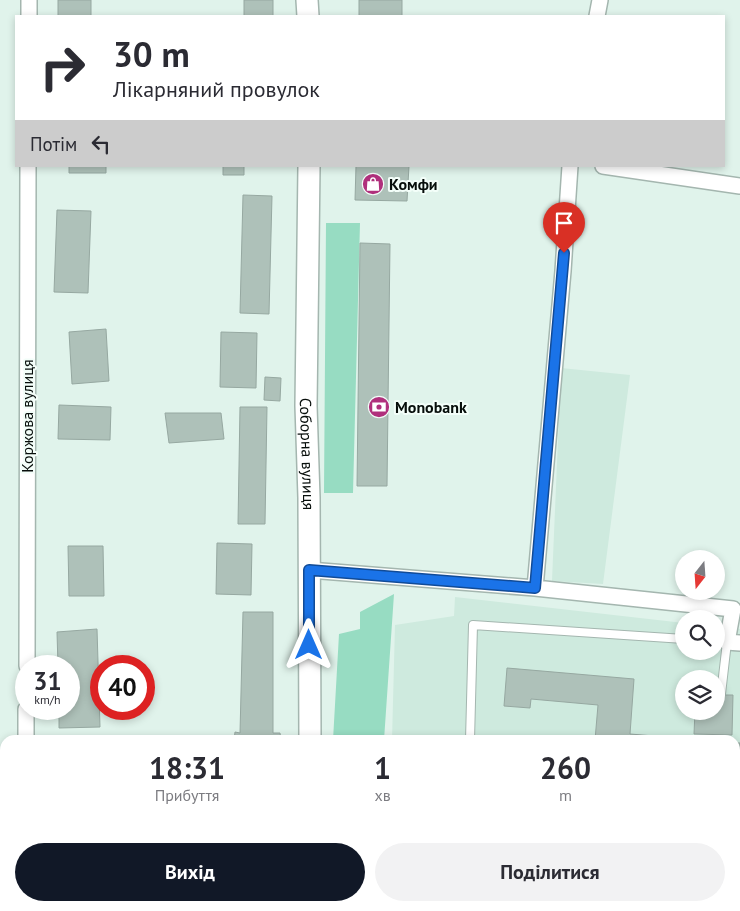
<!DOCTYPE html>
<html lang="uk">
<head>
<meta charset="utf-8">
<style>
	:root { --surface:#fff; --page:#f2f2f3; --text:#2b2b33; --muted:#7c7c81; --accent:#111827 }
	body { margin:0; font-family:"PT Sans",sans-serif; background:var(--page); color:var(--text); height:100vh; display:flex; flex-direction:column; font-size:19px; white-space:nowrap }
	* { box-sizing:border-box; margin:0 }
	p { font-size:16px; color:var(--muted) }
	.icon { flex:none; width:28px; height:28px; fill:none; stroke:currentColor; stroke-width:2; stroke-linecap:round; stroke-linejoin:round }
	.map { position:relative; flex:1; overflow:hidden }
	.side { position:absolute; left:0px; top:735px; width:740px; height:176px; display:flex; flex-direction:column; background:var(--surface); border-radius:15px 15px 0 0; box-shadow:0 2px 8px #0003 }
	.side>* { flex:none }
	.hud { position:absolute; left:15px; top:15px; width:710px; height:152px; border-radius:0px; box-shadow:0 2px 8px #0003; background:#fff; color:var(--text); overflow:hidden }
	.needle { width:32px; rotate:197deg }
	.buttons { position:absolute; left:675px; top:550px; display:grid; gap:10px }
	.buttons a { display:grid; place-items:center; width:50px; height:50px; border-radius:50%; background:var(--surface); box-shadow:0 2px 8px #0003; font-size:25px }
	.speed { position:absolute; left:15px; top:655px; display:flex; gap:10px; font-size:25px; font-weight:700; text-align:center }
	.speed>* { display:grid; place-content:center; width:65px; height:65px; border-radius:50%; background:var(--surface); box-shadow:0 2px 8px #0003; line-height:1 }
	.speed small { font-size:12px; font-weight:400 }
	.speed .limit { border:8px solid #d22; background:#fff; color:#111 }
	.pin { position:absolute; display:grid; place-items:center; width:42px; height:42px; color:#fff; margin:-51px -21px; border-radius:50% 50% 50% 0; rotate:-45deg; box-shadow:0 0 5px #0007 }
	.pin .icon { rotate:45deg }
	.me { position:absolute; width:55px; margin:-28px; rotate:0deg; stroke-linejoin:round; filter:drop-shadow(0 0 4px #0008) }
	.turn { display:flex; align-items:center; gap:18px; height:105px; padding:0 15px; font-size:22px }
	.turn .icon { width:65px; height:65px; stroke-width:2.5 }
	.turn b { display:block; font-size:35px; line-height:42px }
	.then { display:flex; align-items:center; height:48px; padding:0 15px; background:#0003; gap:10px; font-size:19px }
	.eta { display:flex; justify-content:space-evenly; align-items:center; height:85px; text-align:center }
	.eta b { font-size:30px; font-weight:700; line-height:35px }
	.cta { display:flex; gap:10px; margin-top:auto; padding:10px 15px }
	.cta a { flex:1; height:58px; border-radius:30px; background:var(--accent); color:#fff; font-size:20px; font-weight:700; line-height:58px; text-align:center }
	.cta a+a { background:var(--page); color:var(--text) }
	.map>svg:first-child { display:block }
</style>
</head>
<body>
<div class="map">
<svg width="740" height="911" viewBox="0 0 740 911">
	<rect width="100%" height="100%" fill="#e0f3eb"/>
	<!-- built -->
	<path fill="#ceeade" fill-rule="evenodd" d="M561 368 630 375 603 584 552 581Z
		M455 597 684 623V651H716V627L740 629V911H386V906H735V740H392L395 625 454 616ZM684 679H716V711H684Z"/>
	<!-- green -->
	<path fill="#97dcc2" d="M326 223H360L353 493H324Z
		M394 594 384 740H333L339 634 360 629V612Z"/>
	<!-- building -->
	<path fill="#aec1b9" stroke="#96a8a1" d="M58 0H91V16H58Z
		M244 0H273V16H244Z
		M359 0H402V16H359Z
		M69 166H106V173H69Z
		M223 166H244V175H223Z
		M356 166H409L407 201 355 200Z
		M243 195 272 196 269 314 240 313Z
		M57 210 91 211 88 293 54 292Z
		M360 243 390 244 387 486H357Z
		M106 329 109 381 72 384 69 332Z
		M221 332 257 333 256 388 220 387Z
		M265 377 281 378 280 401 264 400Z
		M59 405 111 407 110 440 58 439Z
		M240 407H267L265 524H238Z
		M165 413H221L224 439 169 443Z
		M217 543 252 544 251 595 216 594Z
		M68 546H103L104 596H69Z
		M243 612H273V733H280L281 740H234L235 732 240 733Z
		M97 629 100 727 59 728V709H69V666H58L57 632Z
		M507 668 634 679 630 734 702 740H595L598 705 531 699 530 708 504 706Z
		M716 695H733L732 735 694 734 695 711H716Z
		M735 743H740V779H735Z
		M145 906H162L159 911H154Z
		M431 906H455V911H431Z
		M509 906H542V911H509Z
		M614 907 740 908V911H614Z"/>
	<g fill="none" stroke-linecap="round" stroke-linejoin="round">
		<!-- lane casing -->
		<g stroke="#a4b6af" stroke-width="10">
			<path id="lane" d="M716 641 727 642 721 694
				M470 740 473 625 684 639
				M735 843H740
				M466 911V906
				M608 911 609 906"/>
		</g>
		<!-- street casing -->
		<g stroke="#a4b6af" stroke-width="18">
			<path id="street" d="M29 16V0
				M597 16 600 0
				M603 166 740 186
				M309 570 535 588 733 609 727 642 740 643
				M535 588 563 271 570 166
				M27 666 28 166
				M26 740V709
				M0 778H5
				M32 906V911"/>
		</g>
		<!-- secondary casing -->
		<g stroke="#a4b6af" stroke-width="24">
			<g id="secondary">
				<path d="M307 0 308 16"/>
				<path id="s1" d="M309 166 306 406 309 498 310 740"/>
				<path d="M310 906V911"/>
			</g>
		</g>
		<!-- lane -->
		<use href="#lane" stroke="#fff" stroke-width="8"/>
		<!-- street -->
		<use href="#street" stroke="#fff" stroke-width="15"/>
		<!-- secondary -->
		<use href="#secondary" stroke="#fff" stroke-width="21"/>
	</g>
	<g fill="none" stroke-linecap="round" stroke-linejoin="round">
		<!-- route casing -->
		<g stroke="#114b97" stroke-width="12">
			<path id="route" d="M309 645V570L535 588 564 253"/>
		</g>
		<!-- route -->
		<use href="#route" stroke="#1a73e8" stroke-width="9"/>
	</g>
	<!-- icons -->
	<defs>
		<g id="shop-disc" transform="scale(1.125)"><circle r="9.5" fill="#b0307c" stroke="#f3fef9"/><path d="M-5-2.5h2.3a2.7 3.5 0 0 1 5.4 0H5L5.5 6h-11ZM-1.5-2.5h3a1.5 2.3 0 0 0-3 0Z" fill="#fff"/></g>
		<g id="bank-disc" transform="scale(1.125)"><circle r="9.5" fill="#b0307c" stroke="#f3fef9"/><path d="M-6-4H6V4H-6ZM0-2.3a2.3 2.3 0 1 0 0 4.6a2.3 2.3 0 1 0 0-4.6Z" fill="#fff"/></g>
	</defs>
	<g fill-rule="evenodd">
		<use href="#shop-disc" x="373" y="184"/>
		<use href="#bank-disc" x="379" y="407"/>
	</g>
	<g text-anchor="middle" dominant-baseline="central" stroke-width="4" stroke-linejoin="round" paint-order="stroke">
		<!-- poi labels -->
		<g font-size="16" font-weight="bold" fill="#070e0b" stroke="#f3fef9" text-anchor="start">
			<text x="389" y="184">Комфи</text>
			<text x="395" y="407">Monobank</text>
		</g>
		<!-- street labels -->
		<g font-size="16" fill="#070e0b" stroke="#f3fef9">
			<text transform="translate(27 416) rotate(-90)">Коржова вулиця</text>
			<text stroke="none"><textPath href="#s1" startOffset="288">Соборна вулиця</textPath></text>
		</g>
	</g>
</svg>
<div class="buttons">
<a><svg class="needle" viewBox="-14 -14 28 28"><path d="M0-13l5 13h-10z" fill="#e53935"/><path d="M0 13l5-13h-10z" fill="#7c7c81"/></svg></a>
<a><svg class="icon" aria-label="search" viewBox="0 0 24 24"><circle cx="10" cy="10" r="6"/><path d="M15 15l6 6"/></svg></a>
<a><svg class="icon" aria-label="layers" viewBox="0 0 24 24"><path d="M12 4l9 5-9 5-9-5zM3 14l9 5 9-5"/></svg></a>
</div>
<div class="speed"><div>31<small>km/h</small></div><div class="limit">40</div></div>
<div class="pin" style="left:564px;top:253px;background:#d93025"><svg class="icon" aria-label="arrive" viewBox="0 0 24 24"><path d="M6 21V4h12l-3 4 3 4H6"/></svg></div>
<svg class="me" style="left:309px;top:645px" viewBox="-20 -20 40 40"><path d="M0-17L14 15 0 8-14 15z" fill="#1a73e8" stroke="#fff" stroke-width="4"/></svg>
<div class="hud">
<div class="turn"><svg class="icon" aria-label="right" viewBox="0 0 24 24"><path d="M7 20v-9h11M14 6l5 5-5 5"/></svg><div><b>30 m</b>Лікарняний провулок</div></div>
<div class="then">Потім<svg class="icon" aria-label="left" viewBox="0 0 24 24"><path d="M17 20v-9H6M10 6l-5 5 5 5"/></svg></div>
</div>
<section class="side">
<div class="eta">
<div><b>18:31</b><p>Прибуття</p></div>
<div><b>1</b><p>хв</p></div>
<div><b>260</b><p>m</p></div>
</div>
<div class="cta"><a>Вихід</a><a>Поділитися</a></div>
</section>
</div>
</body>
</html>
